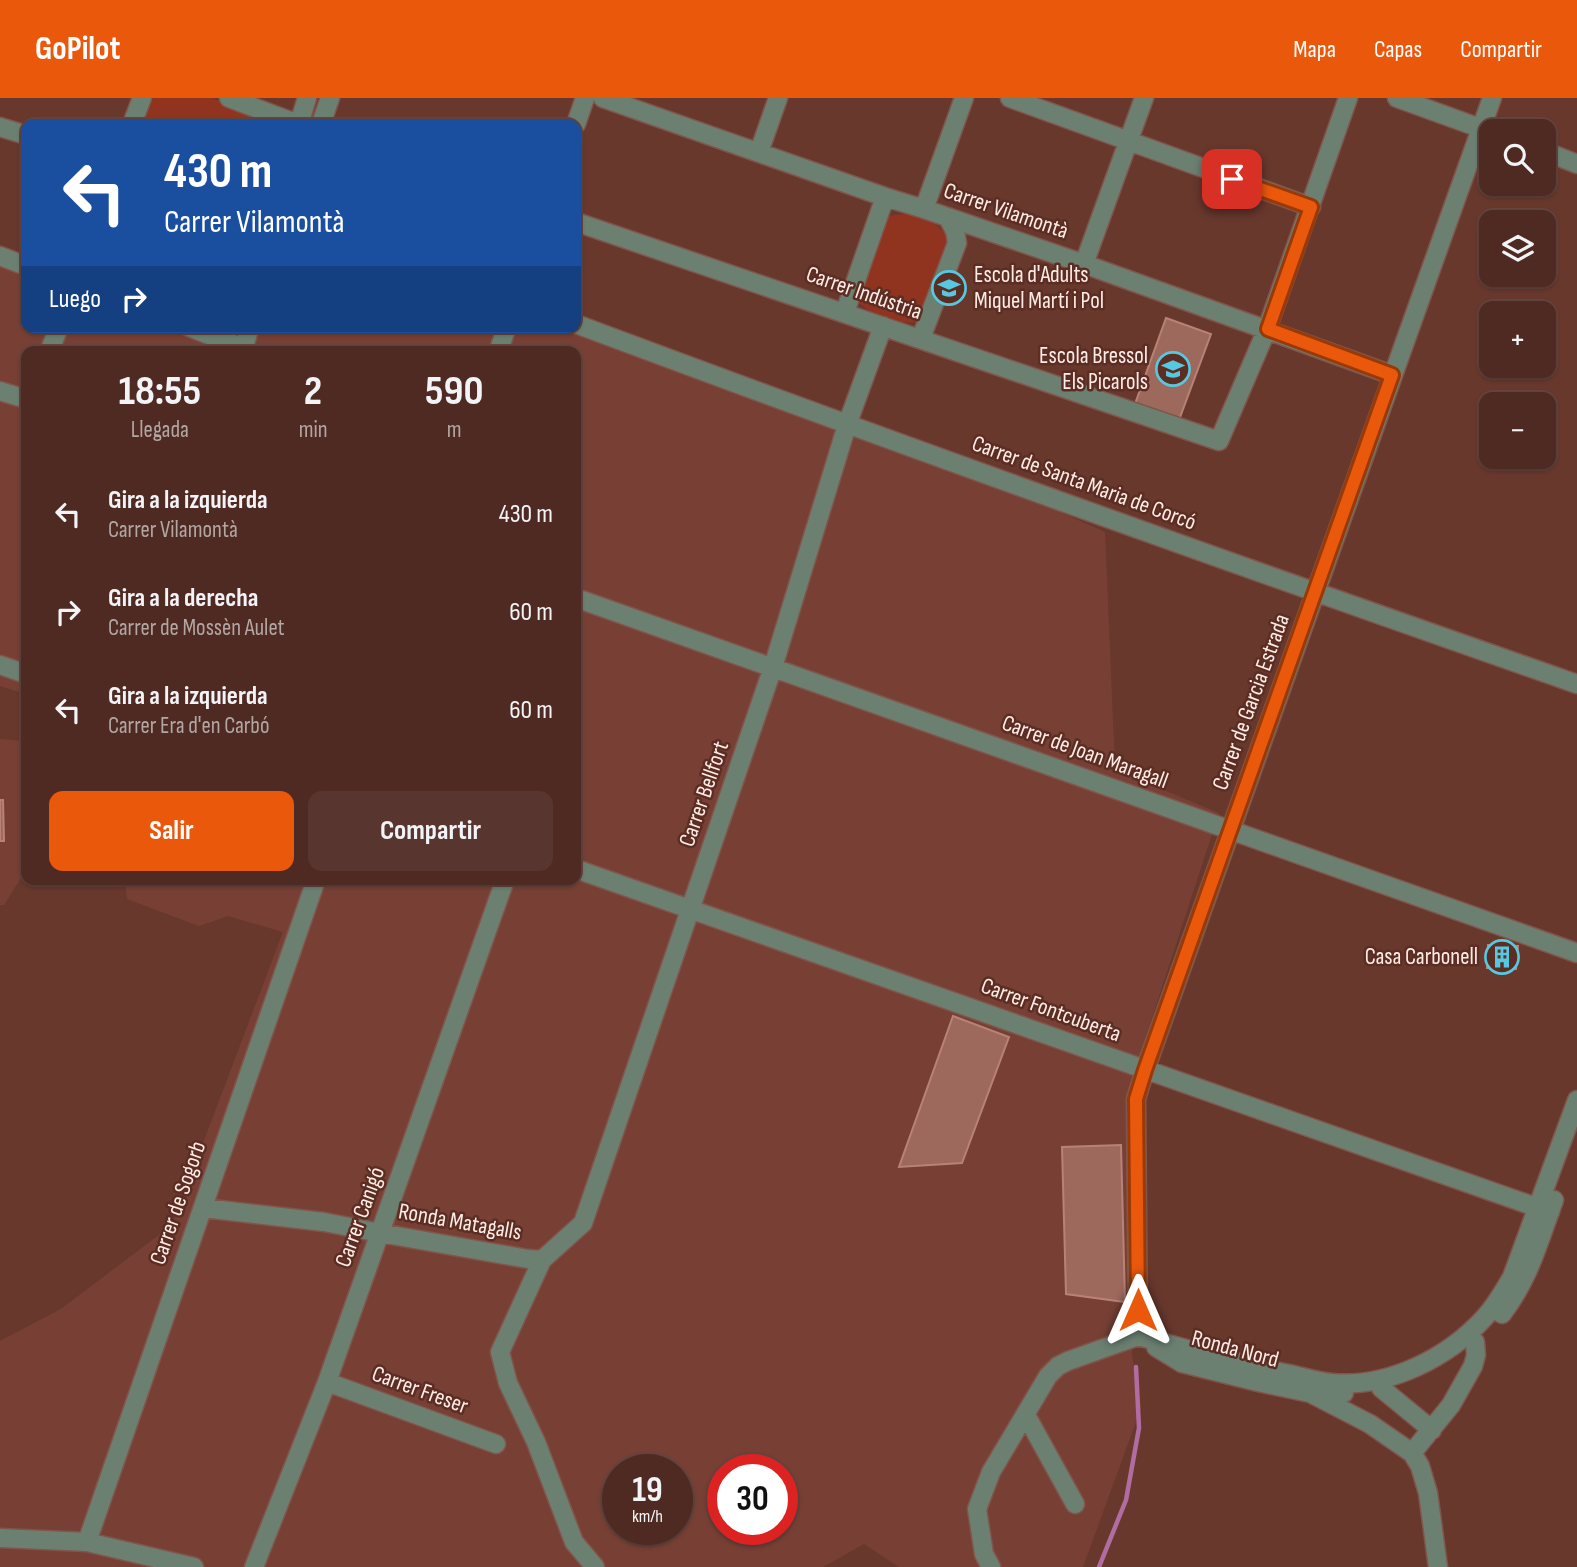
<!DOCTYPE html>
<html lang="es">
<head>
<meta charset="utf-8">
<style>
	:root { --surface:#4e2a22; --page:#58362f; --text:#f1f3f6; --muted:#b3a7a5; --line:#654640; --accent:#ea580c }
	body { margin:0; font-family:"Sofia Sans Condensed",sans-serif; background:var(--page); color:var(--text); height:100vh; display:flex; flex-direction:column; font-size:26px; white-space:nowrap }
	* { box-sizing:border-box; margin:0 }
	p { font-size:23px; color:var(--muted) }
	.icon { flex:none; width:38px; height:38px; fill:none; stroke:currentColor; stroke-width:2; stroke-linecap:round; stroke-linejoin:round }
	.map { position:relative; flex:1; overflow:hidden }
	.sheet { position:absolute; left:21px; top:248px; width:560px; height:539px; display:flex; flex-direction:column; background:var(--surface); border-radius:14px; box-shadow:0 2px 5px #0004,0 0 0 2px var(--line) }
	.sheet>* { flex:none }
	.banner { position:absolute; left:21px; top:21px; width:560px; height:214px; border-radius:14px; box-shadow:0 2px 5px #0004,0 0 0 2px var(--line); background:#1a4fa0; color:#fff; overflow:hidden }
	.buttons { position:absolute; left:1479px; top:21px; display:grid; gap:14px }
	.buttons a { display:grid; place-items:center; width:77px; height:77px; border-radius:14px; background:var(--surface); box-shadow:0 2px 5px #0004,0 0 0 2px var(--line); font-size:35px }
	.speed { position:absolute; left:602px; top:1356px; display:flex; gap:14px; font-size:35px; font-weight:700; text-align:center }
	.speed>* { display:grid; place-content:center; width:91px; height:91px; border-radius:50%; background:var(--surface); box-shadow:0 2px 5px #0004,0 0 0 2px var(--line); line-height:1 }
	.speed small { font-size:18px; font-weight:400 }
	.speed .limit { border:10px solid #d22; background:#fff; color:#111 }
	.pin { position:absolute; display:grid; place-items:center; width:60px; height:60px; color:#fff; margin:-30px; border-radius:14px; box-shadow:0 4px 10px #0006 }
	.me { position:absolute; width:77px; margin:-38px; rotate:0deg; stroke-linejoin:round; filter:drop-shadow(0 0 5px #0008) }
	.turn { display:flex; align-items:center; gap:24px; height:147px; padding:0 28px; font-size:32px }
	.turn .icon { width:91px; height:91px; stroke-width:2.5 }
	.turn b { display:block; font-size:49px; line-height:60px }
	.then { display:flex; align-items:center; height:66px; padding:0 28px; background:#0003; gap:14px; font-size:26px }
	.eta { display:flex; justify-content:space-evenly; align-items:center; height:119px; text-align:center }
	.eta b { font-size:42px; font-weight:700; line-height:49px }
	.cta { display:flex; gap:14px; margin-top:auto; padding:14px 28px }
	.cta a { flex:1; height:80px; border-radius:14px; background:var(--accent); color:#fff; font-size:28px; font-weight:700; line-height:80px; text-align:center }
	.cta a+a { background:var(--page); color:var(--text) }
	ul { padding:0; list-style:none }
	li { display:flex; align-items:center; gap:21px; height:98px; padding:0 28px }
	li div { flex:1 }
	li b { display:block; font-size:26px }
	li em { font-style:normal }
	header { display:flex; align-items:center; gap:42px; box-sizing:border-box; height:98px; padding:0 35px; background:var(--accent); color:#fff }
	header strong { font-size:33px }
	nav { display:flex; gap:38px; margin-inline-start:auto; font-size:24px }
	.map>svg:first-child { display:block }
</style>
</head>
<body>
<header>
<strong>GoPilot</strong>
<nav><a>Mapa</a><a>Capas</a><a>Compartir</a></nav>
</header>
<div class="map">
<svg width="1577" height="1469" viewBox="0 0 1577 1469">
	<rect width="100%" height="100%" fill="#68382d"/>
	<!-- built -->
	<path fill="#784035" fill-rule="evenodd" d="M0 151 26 160V229H221L235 234 237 229H573L1039 392 1051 410 1105 434 1115 672 1219 715 1141 953 1129 1003 1133 1231 1132 1257 1141 1310 1083 1469H899L864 1446 823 1469H0V1243L61 1211 172 1127 283 834 228 818 199 828 127 801 125 782H576V254H26V596L0 588ZM618 1372H677V1432H618ZM723 1372H782V1432H723Z
		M0 641 22 643 26 679V772L4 807H0Z"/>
	<!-- green -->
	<path fill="#90331f" d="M153 0H211L281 24 280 26H143Z
		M904 116C928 120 935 124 951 141L921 224C892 226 878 222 856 202L887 118Z"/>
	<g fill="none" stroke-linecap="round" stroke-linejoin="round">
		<!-- stream -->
		<path stroke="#b16ca1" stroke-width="4.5" d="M1099 1469 1126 1402 1139 1330 1136 1269"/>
	</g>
	<!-- building -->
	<path fill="#9e695d" stroke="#b98276" stroke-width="2" d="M1166 220 1211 236 1179 322 1135 306Z
		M0 702H3L4 743H0Z
		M1488 847 1518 848 1516 871 1487 870Z
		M953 918 1009 939 962 1065 899 1069Z
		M1121 1047 1125 1204 1066 1196 1062 1049Z"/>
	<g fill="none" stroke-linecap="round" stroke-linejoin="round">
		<!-- minor casing -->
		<g stroke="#80554b" stroke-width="21">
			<path id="minor" d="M229 0 298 26
				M603 0 885 99 924 111 1084 166 1392 277
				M1010 0 1311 109
				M1397 0 1491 34
				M132 26 142 0
				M299 26 307 0
				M321 26 330 0
				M576 26 585 0
				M0 29 26 37
				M1544 53 1577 66
				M759 54 778 0
				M924 111 964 0
				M576 124 1219 343 1267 231 1348 0
				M0 158 26 168
				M1084 166 1144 0
				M845 214 885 99
				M576 226C908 350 1242 469 1577 586
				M189 229 243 250
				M921 240 957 145 955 133 948 120
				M49 254 59 229
				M242 254 250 229
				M498 254 507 229
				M0 293 26 301
				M576 500 1577 855
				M0 567 26 576
				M576 771 1550 1114
				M203 1110 324 1124 380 1135 528 1161 542 1162
				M1502 1216C1530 1179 1538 1145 1554 1102
				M1138 1238 1136 1001 1145 972 1492 0
				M1138 1238C1188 1251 1238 1266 1289 1276 1303 1279 1318 1284 1332 1285 1388 1290 1448 1260 1485 1219 1496 1207 1504 1193 1512 1179L1577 1002
				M1156 1249 1182 1265 1258 1284 1310 1295H1344
				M327 1284 496 1346
				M1381 1290 1432 1332
				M1312 1296 1370 1326 1412 1355 1420 1368 1428 1395 1438 1469
				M1026 1317 1075 1406
				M1412 1355 1451 1307 1473 1268 1476 1257 1475 1244
				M0 1440 87 1444 194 1469
				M87 1444 316 782
				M254 1469 327 1284 505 782
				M595 1469 574 1444 536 1344 508 1285 500 1254 542 1162 583 1125 773 569 847 327 883 228
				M991 1469 984 1456 977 1411 991 1374 1048 1278 1058 1268 1068 1263 1138 1238"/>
		</g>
		<!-- minor -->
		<use href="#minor" stroke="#6c8072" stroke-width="18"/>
	</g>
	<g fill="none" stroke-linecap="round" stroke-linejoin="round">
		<!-- route casing -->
		<g stroke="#983908" stroke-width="18">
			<path id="route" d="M1138 1212 1136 1001 1145 972 1392 277 1268 231 1311 109 1232 81"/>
		</g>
		<!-- route -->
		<use href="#route" stroke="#ea580c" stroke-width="12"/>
	</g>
	<!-- icons -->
	<defs>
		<g id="school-ring" transform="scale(1.75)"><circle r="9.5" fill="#5c2d23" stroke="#56c9e1" stroke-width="1.5"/><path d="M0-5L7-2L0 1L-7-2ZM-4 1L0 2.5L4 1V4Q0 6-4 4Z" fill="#56c9e1"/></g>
		<g id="building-ring" transform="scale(1.75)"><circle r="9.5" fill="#5c2d23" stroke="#56c9e1" stroke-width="1.5"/><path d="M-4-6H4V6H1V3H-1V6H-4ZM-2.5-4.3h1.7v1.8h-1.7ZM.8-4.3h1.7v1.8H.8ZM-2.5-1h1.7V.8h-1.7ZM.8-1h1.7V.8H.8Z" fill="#56c9e1"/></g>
	</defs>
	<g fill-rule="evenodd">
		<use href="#school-ring" x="949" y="190"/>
		<use href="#school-ring" x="1173" y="271"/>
		<use href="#building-ring" x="1502" y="859"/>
	</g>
	<g text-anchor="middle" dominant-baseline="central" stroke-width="5" stroke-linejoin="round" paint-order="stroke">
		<!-- street labels -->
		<g font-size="23" fill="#ffece7" stroke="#5c2d23">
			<text transform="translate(1006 113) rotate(19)">Carrer Vilamontà</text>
			<text transform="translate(864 195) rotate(19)">Carrer Indústria</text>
			<text transform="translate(1084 385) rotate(20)">Carrer de Santa Maria de Corcó</text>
			<text transform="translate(1251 604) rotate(-70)">Carrer de Garcia Estrada</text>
			<text transform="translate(1085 654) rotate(20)">Carrer de Joan Maragall</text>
			<text transform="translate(704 696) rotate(-71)">Carrer Bellfort</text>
			<text transform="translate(1051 912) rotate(20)">Carrer Fontcuberta</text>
			<text transform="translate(178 1105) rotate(-71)">Carrer de Sogorb</text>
			<text transform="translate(360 1119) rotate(-70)">Carrer Canigó</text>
			<text transform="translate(460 1124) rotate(10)">Ronda Matagalls</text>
			<text transform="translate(1235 1251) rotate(15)">Ronda Nord</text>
			<text transform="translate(420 1292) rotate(20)">Carrer Freser</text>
		</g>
		<!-- poi labels -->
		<g font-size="23" fill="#ffece7" stroke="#5c2d23" text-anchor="end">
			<text x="974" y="177" text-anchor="start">Escola d'Adults<tspan x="974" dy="26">Miquel Martí i Pol</tspan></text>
			<text x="1148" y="258">Escola Bressol<tspan x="1148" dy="26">Els Picarols</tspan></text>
			<text x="1478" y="859">Casa Carbonell</text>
		</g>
	</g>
</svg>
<div class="buttons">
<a><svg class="icon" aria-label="search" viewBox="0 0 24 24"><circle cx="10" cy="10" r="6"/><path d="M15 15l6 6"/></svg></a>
<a><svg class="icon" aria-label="layers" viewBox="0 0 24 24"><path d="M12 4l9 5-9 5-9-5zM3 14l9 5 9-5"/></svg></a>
<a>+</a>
<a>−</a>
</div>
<div class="speed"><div>19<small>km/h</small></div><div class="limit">30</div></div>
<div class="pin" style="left:1232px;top:81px;background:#d93025"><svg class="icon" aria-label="arrive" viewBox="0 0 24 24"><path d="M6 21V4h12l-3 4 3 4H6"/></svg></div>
<svg class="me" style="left:1138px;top:1212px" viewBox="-20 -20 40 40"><path d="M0-17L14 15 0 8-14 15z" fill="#ea580c" stroke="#fff" stroke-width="4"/></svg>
<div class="banner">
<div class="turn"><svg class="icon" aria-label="left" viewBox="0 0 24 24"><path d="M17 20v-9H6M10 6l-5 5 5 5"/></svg><div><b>430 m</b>Carrer Vilamontà</div></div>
<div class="then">Luego<svg class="icon" aria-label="right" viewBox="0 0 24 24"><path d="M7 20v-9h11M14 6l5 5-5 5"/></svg></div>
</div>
<section class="sheet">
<div class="eta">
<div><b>18:55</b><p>Llegada</p></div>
<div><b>2</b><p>min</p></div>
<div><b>590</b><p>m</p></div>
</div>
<ul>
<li><svg class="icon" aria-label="left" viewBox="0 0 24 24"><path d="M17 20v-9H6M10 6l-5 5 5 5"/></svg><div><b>Gira a la izquierda</b><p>Carrer Vilamontà</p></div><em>430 m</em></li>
<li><svg class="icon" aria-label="right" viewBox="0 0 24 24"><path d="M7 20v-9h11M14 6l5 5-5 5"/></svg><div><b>Gira a la derecha</b><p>Carrer de Mossèn Aulet</p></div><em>60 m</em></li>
<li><svg class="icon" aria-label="left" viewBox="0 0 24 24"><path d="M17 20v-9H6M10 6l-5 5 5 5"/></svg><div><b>Gira a la izquierda</b><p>Carrer Era d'en Carbó</p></div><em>60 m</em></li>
</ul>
<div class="cta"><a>Salir</a><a>Compartir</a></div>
</section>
</div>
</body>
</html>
